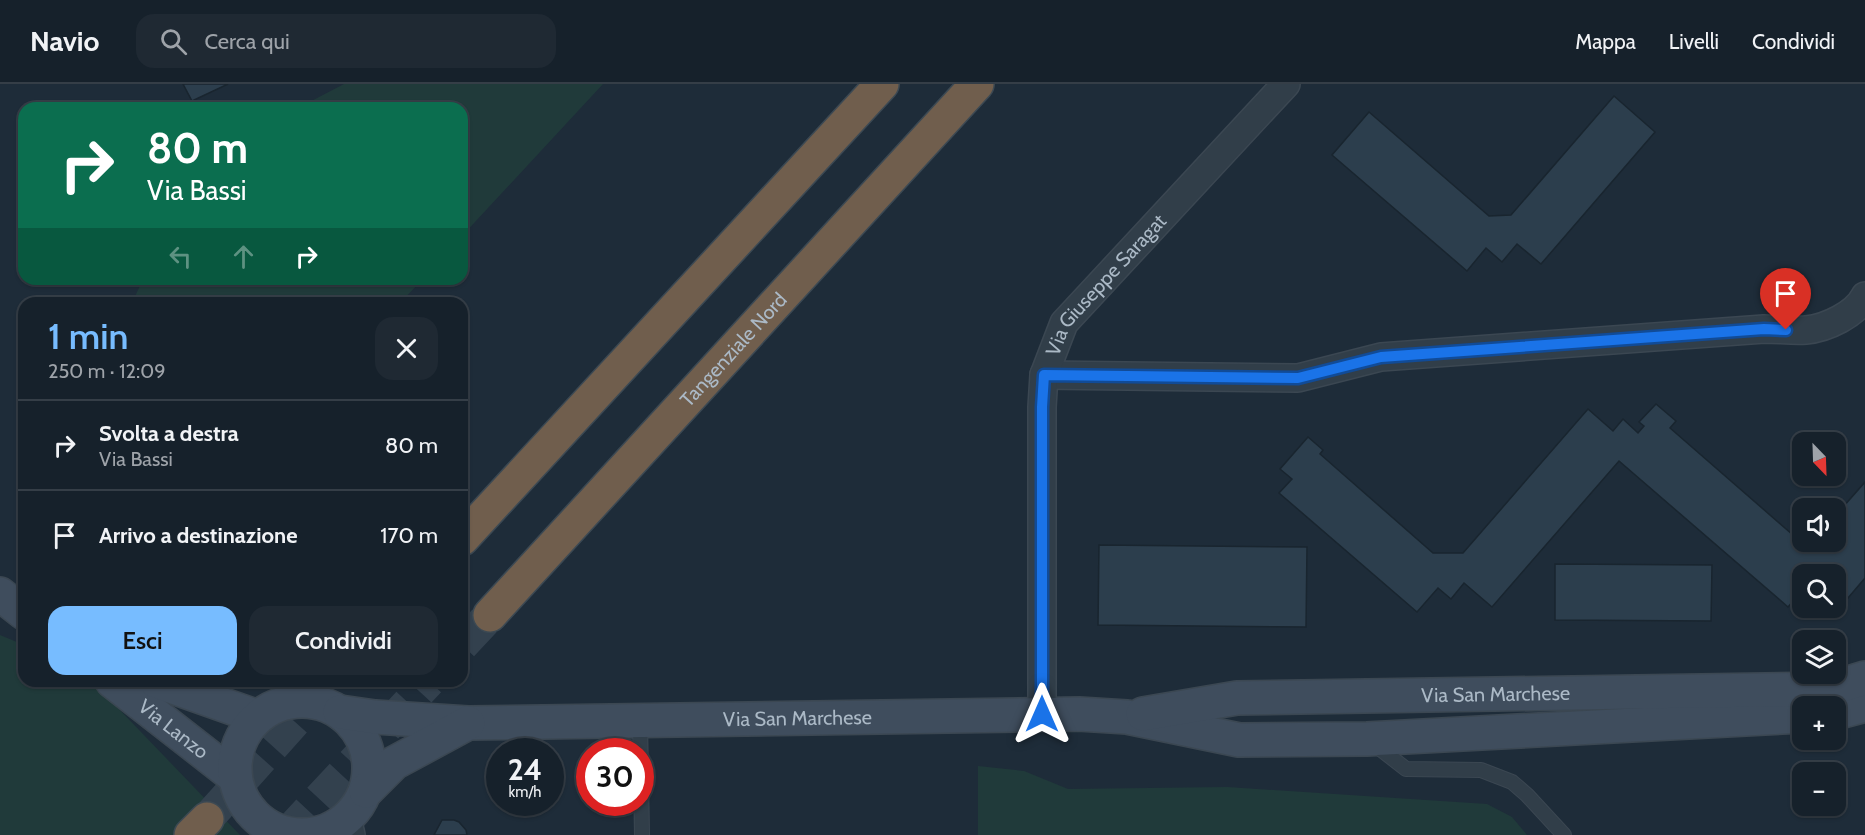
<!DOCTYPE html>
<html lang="it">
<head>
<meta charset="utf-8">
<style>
	:root { --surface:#16212b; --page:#1f2933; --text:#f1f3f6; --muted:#9ea3a9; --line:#353e47; --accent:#77bcff }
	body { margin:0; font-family:Cabin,sans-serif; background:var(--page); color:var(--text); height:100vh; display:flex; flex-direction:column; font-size:22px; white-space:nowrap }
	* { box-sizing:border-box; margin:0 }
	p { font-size:20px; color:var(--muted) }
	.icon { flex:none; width:33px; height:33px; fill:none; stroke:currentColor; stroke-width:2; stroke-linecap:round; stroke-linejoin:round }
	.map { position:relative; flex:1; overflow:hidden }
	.details { position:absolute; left:18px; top:213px; width:450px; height:390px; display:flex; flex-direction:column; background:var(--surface); border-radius:18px; box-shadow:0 2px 4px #0004,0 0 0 2px var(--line) }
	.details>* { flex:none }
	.top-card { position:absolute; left:18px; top:18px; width:450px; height:183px; border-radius:18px; box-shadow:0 2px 4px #0004,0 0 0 2px var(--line); background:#0b6e4f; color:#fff; overflow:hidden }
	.needle { width:39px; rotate:157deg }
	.tools { position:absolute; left:1792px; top:348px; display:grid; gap:12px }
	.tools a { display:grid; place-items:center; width:54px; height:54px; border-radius:12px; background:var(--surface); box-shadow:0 2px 4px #0004,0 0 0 2px var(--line); font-size:30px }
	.speed { position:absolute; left:486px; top:654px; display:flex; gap:12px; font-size:30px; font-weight:700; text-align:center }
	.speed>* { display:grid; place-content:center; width:78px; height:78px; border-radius:50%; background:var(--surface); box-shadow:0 2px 4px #0004,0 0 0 2px var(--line); line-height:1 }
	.speed small { font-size:15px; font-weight:400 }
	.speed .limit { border:9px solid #d22; background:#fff; color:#111 }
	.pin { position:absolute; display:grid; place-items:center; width:51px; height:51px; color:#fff; margin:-62px -26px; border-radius:50% 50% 50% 0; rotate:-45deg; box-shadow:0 0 6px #0007 }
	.pin .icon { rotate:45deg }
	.me { position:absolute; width:66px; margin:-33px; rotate:0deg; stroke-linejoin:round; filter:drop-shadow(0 0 4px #0008) }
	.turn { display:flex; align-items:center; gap:21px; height:126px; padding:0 30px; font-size:27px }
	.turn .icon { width:78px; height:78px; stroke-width:2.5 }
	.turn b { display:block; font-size:42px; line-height:51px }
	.lanes { display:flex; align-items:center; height:57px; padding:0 30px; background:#0003; justify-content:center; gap:30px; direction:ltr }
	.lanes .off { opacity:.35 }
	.round { display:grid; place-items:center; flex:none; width:63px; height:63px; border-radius:18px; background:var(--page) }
	.head { display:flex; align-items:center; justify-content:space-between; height:102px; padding:0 30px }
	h1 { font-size:36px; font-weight:600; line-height:45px; color:var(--accent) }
	.primary-button { display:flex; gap:12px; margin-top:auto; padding:12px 30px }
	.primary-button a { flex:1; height:69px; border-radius:18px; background:var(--accent); color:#111; font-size:24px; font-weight:600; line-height:69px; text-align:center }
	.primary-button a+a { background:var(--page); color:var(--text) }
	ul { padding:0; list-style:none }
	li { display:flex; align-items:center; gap:18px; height:90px; padding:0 30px; border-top:2px solid var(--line) }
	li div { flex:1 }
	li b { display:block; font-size:22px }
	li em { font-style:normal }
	header { display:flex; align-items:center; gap:36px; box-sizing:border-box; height:84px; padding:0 30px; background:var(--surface); border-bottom:2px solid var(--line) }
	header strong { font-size:28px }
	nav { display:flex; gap:33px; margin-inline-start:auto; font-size:21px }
	.search { width:420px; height:54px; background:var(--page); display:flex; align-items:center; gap:15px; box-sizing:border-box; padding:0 21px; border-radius:18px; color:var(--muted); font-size:22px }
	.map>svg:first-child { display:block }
</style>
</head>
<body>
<header>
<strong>Navio</strong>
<div class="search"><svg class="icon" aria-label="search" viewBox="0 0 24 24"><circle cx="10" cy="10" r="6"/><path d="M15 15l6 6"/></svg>Cerca qui</div>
<nav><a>Mappa</a><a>Livelli</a><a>Condividi</a></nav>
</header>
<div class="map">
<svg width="1865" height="751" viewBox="0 0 1865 751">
	<rect width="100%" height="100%" fill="#1e2c39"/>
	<!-- green -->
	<path fill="#203a3a" d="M344 0H603L462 152V24H298Z
		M143 195H423L400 219H132Z
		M0 551 24 561V597H92L240 751H0Z
		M978 682 1024 687 1068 705 1227 703 1487 720 1512 733 1527 751H978Z"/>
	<!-- building -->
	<path fill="#2c3e4d" stroke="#19252f" stroke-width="1.5" d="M183 0H228L192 17Z
		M1614 12 1655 48 1541 180 1517 160 1502 178 1486 164 1467 187 1332 71 1369 28 1489 132 1511 131Z
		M1656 320 1676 337 1670 344 1793 451 1803 450V458H1836V431L1865 398V494L1842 521 1836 516V490H1803V506L1788 523 1619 377 1492 523 1464 499 1451 515 1438 504 1417 528 1279 409 1292 395 1280 385 1308 353 1323 366 1320 370 1433 469H1463L1588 325 1613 347 1623 335 1638 349 1644 342 1639 338Z
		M1099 461 1307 463 1306 543 1098 541Z
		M1555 480 1712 481 1711 537 1555 536Z
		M442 736H454L459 738 466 746 467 751H434Z"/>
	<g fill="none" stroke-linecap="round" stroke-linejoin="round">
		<!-- highway-tunnel -->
		<path stroke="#33414e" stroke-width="33" stroke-dasharray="33 16" stroke-linecap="butt" d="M462 561 490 531
			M207 735 331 597
			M286 751 429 597"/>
		<!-- lane casing -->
		<g stroke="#3b4752" stroke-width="16">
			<path id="lane" d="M640 636 642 751
				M1374 660 1406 685 1481 686 1512 698 1527 711 1564 751"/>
		</g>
		<!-- street casing -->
		<g stroke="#3b4752" stroke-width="30">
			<g id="street">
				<path d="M1044 291 1298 294 1381 273 1764 245C1778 245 1793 247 1806 246 1827 244 1856 230 1865 212"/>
				<path id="s1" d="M1042 630V323L1044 291 1064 239 1286 0"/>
				<path d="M347 734 351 751"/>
				<path d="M295 750 296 751"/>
			</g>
		</g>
		<!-- secondary casing -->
		<g stroke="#3b4752" stroke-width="36">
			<g id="secondary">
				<path d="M0 510 24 529"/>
				<path id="s2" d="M112 597 235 693"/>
				<path d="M156 597 258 633"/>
				<circle cx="302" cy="684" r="67"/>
				<path id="s3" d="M340 628 375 633 468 639 1079 630 1127 633 1239 656 1367 655 1803 632"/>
				<path d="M1836 629 1865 621"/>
				<path id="s4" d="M1143 630 1237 614 1829 605 1865 594"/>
				<path d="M366 707 394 679 468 639"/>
			</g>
		</g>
		<!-- highway casing -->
		<g stroke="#3c4953" stroke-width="36">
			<g id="highway">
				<path d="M462 455 882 0"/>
				<path id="s5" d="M490 531 977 0"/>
				<path d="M191 751 207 735"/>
			</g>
		</g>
		<!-- lane -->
		<use href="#lane" stroke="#313e49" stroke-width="14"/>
		<!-- street -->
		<use href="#street" stroke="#313e49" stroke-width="27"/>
		<!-- secondary -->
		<use href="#secondary" stroke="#3f4d5d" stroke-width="33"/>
		<!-- highway -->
		<use href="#highway" stroke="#705e4d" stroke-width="33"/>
	</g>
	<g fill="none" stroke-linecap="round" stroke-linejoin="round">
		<!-- route casing -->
		<g stroke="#114b97" stroke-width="15">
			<path id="route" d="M1042 630V323L1044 291 1298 294 1381 273 1764 245 1786 246"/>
		</g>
		<!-- route -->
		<use href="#route" stroke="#1a73e8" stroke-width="10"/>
	</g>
	<g text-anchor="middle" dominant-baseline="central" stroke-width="6" stroke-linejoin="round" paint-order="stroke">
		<!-- street labels -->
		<g font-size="20" fill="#abb9c6" stroke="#17232d">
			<text stroke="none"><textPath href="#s1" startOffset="450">Via Giuseppe Saragat</textPath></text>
			<text stroke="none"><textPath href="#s5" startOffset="360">Tangenziale Nord</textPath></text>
			<text stroke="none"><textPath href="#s4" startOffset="354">Via San Marchese</textPath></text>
			<text stroke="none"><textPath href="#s3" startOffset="458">Via San Marchese</textPath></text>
			<text stroke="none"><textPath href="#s2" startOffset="78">Via Lanzo</textPath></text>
		</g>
	</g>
</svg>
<div class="tools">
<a><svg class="needle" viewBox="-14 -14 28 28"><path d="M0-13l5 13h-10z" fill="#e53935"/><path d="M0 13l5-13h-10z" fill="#9ea3a9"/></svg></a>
<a><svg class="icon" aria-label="sound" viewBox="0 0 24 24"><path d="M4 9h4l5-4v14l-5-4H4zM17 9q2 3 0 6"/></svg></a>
<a><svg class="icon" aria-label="search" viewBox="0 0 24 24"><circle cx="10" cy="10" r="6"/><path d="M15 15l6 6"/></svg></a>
<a><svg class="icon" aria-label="layers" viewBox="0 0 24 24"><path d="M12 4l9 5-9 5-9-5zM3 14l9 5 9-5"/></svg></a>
<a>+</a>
<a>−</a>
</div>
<div class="speed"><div>24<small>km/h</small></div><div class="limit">30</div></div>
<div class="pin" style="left:1786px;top:246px;background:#d93025"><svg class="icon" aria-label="arrive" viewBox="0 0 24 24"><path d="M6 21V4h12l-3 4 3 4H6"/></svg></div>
<svg class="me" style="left:1042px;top:630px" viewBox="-20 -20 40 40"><path d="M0-17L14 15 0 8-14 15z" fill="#1a73e8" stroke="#fff" stroke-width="4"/></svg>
<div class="top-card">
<div class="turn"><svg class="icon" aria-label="right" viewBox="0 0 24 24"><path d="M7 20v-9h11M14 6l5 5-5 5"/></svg><div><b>80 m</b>Via Bassi</div></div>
<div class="lanes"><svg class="icon off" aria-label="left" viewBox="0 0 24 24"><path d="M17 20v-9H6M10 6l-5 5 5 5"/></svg><svg class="icon off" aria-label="ahead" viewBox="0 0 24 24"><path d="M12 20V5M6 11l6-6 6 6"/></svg><svg class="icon" aria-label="right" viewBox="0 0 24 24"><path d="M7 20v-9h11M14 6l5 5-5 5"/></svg></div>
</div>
<section class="details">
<div class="head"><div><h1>1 min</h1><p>250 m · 12:09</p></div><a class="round"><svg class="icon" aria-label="close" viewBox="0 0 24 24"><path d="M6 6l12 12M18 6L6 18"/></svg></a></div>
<ul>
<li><svg class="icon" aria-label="right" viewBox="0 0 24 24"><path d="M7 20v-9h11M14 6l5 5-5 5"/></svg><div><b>Svolta a destra</b><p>Via Bassi</p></div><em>80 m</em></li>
<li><svg class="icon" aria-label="arrive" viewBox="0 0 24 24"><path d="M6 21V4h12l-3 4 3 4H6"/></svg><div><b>Arrivo a destinazione</b></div><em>170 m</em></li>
</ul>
<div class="primary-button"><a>Esci</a><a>Condividi</a></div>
</section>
</div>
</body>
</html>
